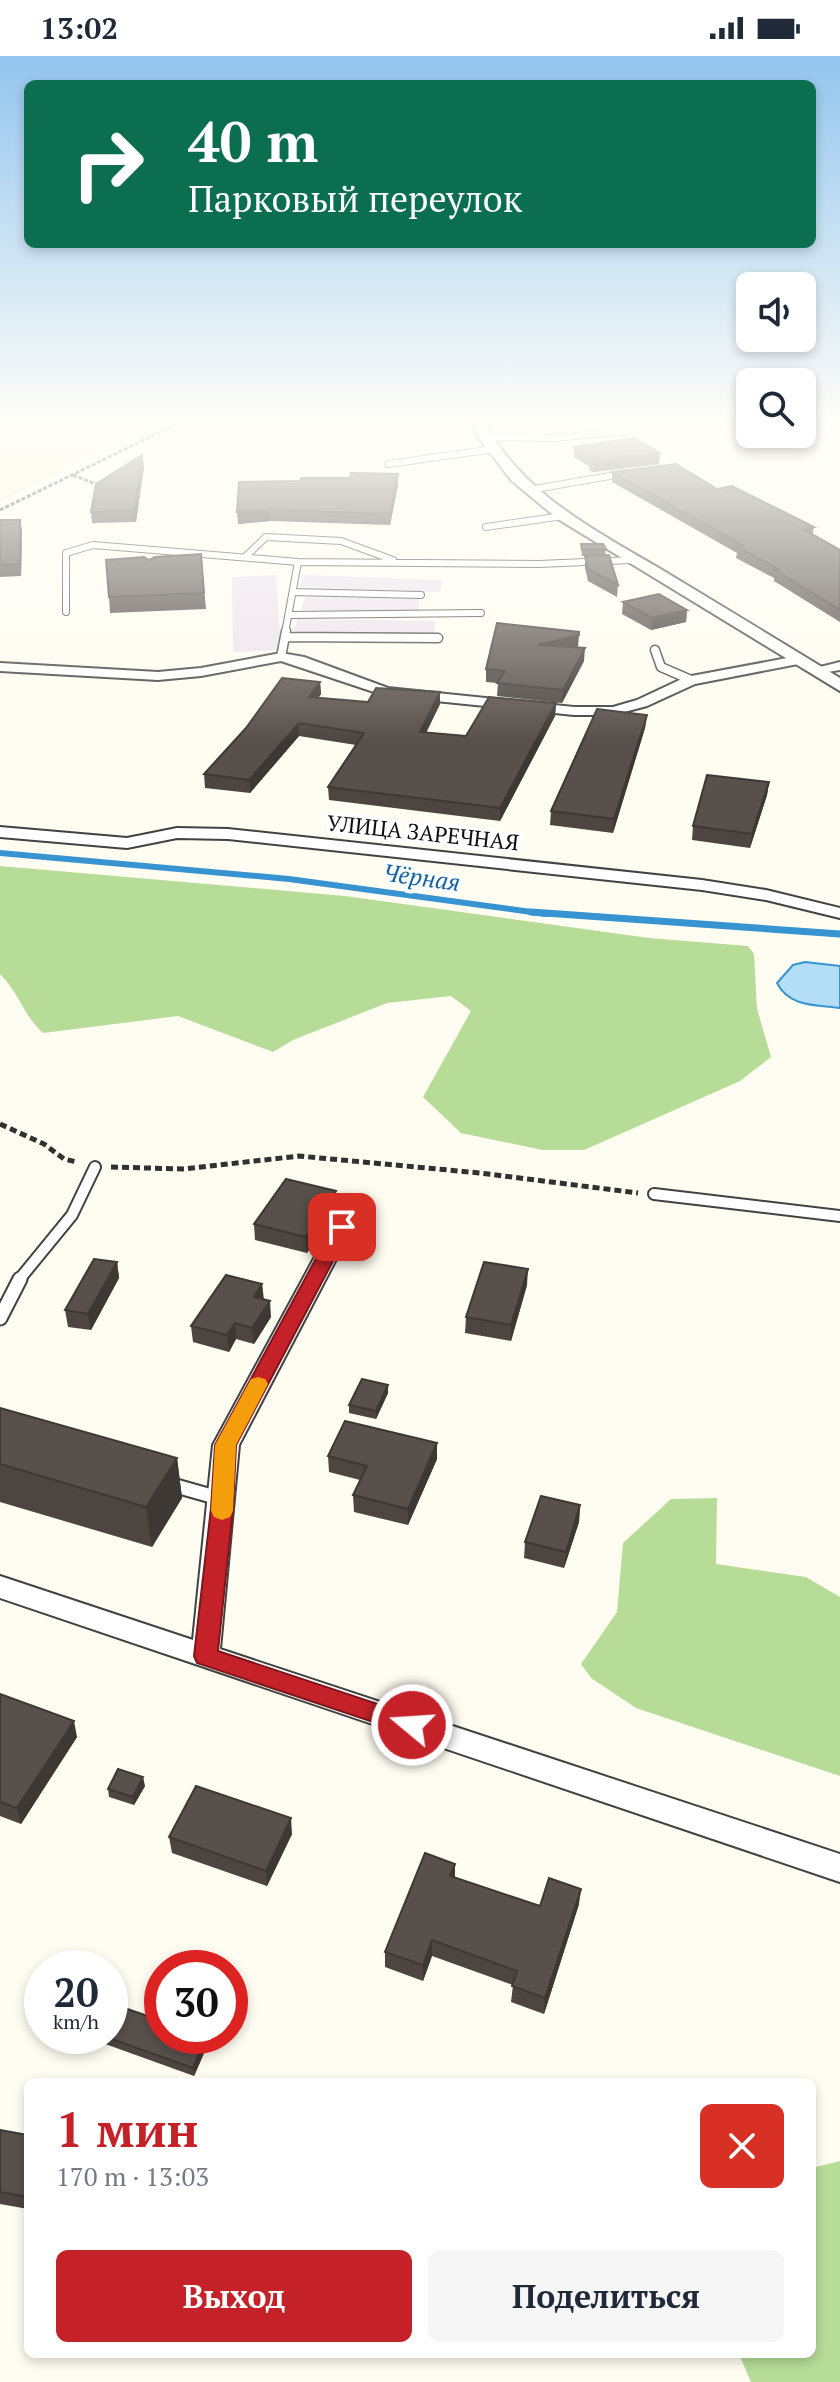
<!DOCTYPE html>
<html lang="ru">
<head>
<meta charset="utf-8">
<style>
	:root { --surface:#fff; --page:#f6f6f7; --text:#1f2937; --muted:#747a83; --accent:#c42228 }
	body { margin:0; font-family:"PT Serif",serif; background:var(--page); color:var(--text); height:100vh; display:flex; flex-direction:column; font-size:30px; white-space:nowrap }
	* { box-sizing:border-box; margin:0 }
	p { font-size:26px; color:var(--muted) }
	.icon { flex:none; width:44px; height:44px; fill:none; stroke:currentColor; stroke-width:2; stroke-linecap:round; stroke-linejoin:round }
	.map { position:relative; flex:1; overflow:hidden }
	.panel { position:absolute; left:24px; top:2022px; width:792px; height:280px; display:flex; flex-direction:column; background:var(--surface); border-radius:12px; box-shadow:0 4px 12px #0003 }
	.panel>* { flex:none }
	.guide { position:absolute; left:24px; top:24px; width:792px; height:168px; border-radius:12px; box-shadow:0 4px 12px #0003; background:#0b6e4f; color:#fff; overflow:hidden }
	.controls { position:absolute; left:736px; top:216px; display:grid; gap:16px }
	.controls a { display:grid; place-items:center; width:80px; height:80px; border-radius:12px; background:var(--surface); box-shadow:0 4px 12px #0003; font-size:40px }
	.speed { position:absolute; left:24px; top:1894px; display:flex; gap:16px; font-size:40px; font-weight:700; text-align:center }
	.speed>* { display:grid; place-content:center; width:104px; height:104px; border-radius:50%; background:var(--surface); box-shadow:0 4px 12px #0003; line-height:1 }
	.speed small { font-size:20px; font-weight:400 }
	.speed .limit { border:12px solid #d22; background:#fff; color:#111 }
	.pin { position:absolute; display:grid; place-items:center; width:68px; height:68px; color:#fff; margin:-34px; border-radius:16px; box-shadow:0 4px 12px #0006 }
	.me { position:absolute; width:88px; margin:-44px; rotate:288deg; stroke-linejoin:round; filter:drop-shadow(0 0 6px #0008) }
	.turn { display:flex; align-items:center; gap:28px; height:168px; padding:0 32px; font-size:36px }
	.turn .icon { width:104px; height:104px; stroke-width:2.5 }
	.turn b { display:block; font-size:56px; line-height:68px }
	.round { display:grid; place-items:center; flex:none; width:84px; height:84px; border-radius:12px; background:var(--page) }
	.headline { display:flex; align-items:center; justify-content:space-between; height:136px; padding:0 32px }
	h1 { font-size:48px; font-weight:800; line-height:60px; color:var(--accent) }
	.button { display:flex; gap:16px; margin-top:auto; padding:16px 32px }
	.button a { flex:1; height:92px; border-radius:12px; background:var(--accent); color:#fff; font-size:32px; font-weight:800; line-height:92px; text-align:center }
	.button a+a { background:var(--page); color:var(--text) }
	.status { display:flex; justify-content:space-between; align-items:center; height:56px; padding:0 40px; background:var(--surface); direction:ltr }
	.status svg { height:22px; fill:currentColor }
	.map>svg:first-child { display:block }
</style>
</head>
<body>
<div class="status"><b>13:02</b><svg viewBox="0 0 49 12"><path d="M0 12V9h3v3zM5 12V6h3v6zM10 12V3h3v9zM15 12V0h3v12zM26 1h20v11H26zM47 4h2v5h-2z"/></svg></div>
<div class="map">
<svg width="840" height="2326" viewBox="0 0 840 2326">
	<rect width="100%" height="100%" fill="#fffcf1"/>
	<!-- industrial -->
	<path fill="#ece3ee" d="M276 519 281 594 233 596 232 521Z
		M304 519 443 524 440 536 299 531Z
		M305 541 419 543V556L301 554Z
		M297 563 435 565 434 578 294 576Z"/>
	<!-- farmland -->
	<path fill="#f6f3d0" d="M0 361H170L0 446Z"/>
	<!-- forest -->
	<path fill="#b6dc97" d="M0 810 345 840 649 882 748 890 754 898 757 953 771 1001 740 1025 584 1094H543L461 1077 423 1041 471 955 451 940 387 947 293 984 273 996 178 960 43 977C22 958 21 939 0 918Z
		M717 1442 716 1508 806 1521 840 1541V1720L636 1652 591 1622 581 1608 617 1556 623 1487 671 1443Z
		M840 2105V2326H751L739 2298H812V2112Z"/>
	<!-- water -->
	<path fill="#b4def8" stroke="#3893d1" stroke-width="2" d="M805 906 840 910V952C816 949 789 951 777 927L793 909Z"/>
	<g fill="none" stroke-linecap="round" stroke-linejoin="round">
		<!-- stream-far1 -->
		<path stroke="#3893d1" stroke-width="6" d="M0 797 289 823 546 858"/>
		<!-- stream -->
		<path stroke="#3893d1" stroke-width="7" d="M531 856 840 878"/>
		<!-- service-far3 casing -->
		<g stroke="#424242" stroke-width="8">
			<path id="service-far3" d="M485 381 553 382 629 375
				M388 408 494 393
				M529 434 627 417
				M486 471 563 460
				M245 501 266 481 341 485 393 504
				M293 536 421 539
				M66 556V497L93 489 298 506 539 508 632 504
				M289 559 481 557
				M285 577 298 506"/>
		</g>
		<!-- service-far2 casing -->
		<g stroke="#424242" stroke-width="11">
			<path id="service-far2" d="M285 581 438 582
				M655 594 661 611 691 624
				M281 601 286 575"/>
		</g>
		<!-- service-far1 casing -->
		<g stroke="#424242" stroke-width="14">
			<path id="service-far1" d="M654 1138 840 1160
				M18 1225 72 1159 95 1111"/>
		</g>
		<!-- service casing -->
		<g stroke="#424242" stroke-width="17">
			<path id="service" d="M0 1262 20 1223
				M169 1428 222 1443"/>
		</g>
		<!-- minor casing -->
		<g stroke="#424242" stroke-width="4">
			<path id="minor" d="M281 597 304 601 388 632 574 651H613L637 644 686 621 798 600 805 604 798 608 695 628 647 650 613 659H574L386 640 281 605 201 620 158 624 0 615V607L158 616 201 612Z
				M840 606V614L815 618 808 614Z
				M0 771 127 782 177 772 228 773 702 824 766 834 840 852V862L766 844 702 834 228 783 177 782 127 792 0 781Z
				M342 1164 350 1166 353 1171 239 1389 220 1593 840 1798V1826L0 1542V1520L193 1584 213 1389 331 1171 334 1166Z"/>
		</g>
		<!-- tertiary casing -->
		<g stroke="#424242" stroke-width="4">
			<path id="tertiary" d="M471 361H483C518 440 607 480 677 523 732 556 786 589 840 622V635L558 463 512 425 478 381Z"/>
		</g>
		<!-- path-far1 -->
		<path stroke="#313131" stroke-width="3" stroke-dasharray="4 2" stroke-linecap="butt" d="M73 419 103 431
			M0 454 191 361"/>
		<!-- path -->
		<path stroke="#313131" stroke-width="5" stroke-dasharray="7 4" stroke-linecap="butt" d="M0 1068 44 1088 64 1103 77 1106
			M111 1111 184 1113 299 1100 480 1117 638 1137"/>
		<!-- service-far3 -->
		<use href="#service-far3" stroke="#fff" stroke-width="6"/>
		<!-- service-far2 -->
		<use href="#service-far2" stroke="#fff" stroke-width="8"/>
		<!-- service-far1 -->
		<use href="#service-far1" stroke="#fff" stroke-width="10"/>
		<!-- service -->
		<use href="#service" stroke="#fff" stroke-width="13"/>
		<!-- minor -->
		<use href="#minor" fill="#fff" fill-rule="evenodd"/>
		<!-- tertiary -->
		<use href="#tertiary" fill="#fff" fill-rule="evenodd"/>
	</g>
	<!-- wall -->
	<path fill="#4c4540" d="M574 391 660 397 659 408 593 416 589 414 590 411 574 401Z
		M142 399 144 410 136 466 92 467 91 456Z
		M612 416 717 433 813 478 840 494V566L774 525V522L736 502 737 497 612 426Z
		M398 418V429L390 469 270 465 238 468 300 425Z
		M0 464H20L22 475 21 520 0 521Z
		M581 488 606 493 605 499 582 500Z
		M201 498 206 553 110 557 109 541 149 504Z
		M585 500 618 529 617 541 588 525 585 512Z
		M623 546 687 554 686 566 651 574 622 558Z
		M578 591 584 605 562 647 497 640 498 627 486 626V613Z
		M320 626 321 638 318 642 368 646 440 636V648L426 677 466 680 556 647 555 660 500 765 329 744 328 731 356 689 299 680 250 737 205 732 204 718Z
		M647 659 645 672 613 777 550 769 551 755Z
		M769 726 767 739 750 792 692 784 693 770Z
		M337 1151 307 1197 255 1184 254 1168Z
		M117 1206 119 1222 91 1274 68 1271 65 1254Z
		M262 1228 263 1244 271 1261 254 1288 236 1283 229 1296 193 1286 191 1270Z
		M527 1229 511 1285 465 1277 466 1261Z
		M388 1329V1337L376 1363 349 1357V1349Z
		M0 1352 177 1402 182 1442 152 1491 0 1446Z
		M437 1387V1403L408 1469 354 1456 353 1439 360 1424 329 1416 328 1400Z
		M580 1449 579 1466 564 1512 524 1502 525 1486Z
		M0 1638 77 1681 21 1768 0 1760Z
		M145 1730 134 1749 109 1741 108 1733Z
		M292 1778 267 1830 172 1797 169 1781Z
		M455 1808V1821L540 1850 579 1848 544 1958 511 1946 513 1929 432 1900 423 1925 385 1911V1896Z
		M42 1923V1965L28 1960 26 1953Z
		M83 1980H110L208 1988 194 2020Z
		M0 2074 28 2079V2153L0 2148Z"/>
	<!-- shaded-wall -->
	<path fill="#3e3834" d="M660 397 659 408 593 416 594 405Z
		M142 399 144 410 136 466 134 455Z
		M398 418V429L390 469V458Z
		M269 454 270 465 238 468 237 456Z
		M20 464 22 475 21 520 20 508Z
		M814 471 812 481 803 473Z
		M687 554 686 566 651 574 652 562Z
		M579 579 578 591 538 589Z
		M585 592 584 605 562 647 563 634Z
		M320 626 321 638 310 654 309 641Z
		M440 636V648L420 689V676Z
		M556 647 555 660 500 765V752Z
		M647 659 645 672 613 777 614 763Z
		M299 667V680L250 737 249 724Z
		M769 726 767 739 750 792 752 778Z
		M336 1135 337 1151 307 1197 306 1181Z
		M117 1206 119 1222 91 1274 88 1258Z
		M528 1213 527 1229 511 1285V1269Z
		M262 1228 264 1244 254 1241Z
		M270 1245 271 1261 254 1288 252 1272Z
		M235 1267 236 1283 229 1296 227 1279Z
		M388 1329V1337L376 1363V1355Z
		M437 1387V1403L408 1469V1453Z
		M177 1402 182 1442 152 1491 146 1451Z
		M580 1449 579 1466 564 1512 566 1496Z
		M74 1665 77 1681 21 1768 17 1752Z
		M143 1721 145 1730 134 1749 133 1741Z
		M291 1762 292 1778 267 1830 266 1815Z
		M455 1808V1823L450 1820Z
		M581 1833 579 1848 544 1958 545 1942Z
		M432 1884V1900L423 1925V1909Z
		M206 1980 208 1988 194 2020 193 2012Z"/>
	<!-- building -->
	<path fill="#58504b" stroke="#3e3834" stroke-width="2" d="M635 382 660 397 594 405 590 403H595L574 391Z
		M142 399 134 455 91 456 96 428Z
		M676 408 717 433 732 430 814 471 803 473 840 494V554L775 514H780L738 491 744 490 612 416Z
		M351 417 398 418 390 458 269 454 237 456 239 426 300 425 301 422H350Z
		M0 464H20V508L0 509Z
		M581 488H603L606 493 582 494Z
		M201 498 204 537 109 541 106 504 144 501 149 504 155 501Z
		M609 499 618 529 588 513 585 500Z
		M659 538 687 554 652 562 623 546Z
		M497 567 579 576V579L538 589 585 592 563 634 497 627 505 615 486 613Z
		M282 622 320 626 309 641 368 646 376 632 440 636 420 676 466 680 489 641 556 647 500 752 328 731 364 677 299 667 249 724 204 718 246 672Z
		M597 653 647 659 614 763 551 755Z
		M707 719 769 726 752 778 693 770Z
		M286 1123 336 1135 306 1181 254 1168Z
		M94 1203 117 1206 88 1258 65 1254Z
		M484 1206 528 1213 511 1269 466 1261Z
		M226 1219 262 1228 254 1241 270 1245 252 1272 235 1267 227 1279 191 1270Z
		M362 1323 388 1329 376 1355 349 1349Z
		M0 1352 177 1402 146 1451 0 1408Z
		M345 1365 437 1387 408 1453 353 1439 367 1410 328 1400Z
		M541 1440 580 1449 566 1496 525 1486Z
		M0 1638 74 1665 17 1752 0 1746Z
		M118 1713 143 1721 133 1741 108 1733Z
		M196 1730 291 1762 266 1815 169 1781Z
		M425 1797 455 1808 450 1820 540 1850 549 1822 581 1833 545 1942 512 1930 517 1915 432 1884 423 1909 385 1896Z
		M42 1923V1958L26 1953Z
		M110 1947 162 1965V1980H206L193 2012 103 1980H110Z
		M0 2074 28 2079V2141L0 2136Z"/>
	<!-- sky -->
	<linearGradient id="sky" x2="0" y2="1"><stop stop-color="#93c5ee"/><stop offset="0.53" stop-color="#fffef9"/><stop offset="1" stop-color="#fffef9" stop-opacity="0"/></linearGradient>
	<rect width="840" height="686" fill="url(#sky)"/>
	<!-- route -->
	<path fill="#c42228" stroke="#7f161a" stroke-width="2" d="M342 1165 351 1171 236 1389 233 1452 218 1595 420 1662 424 1669 420 1676 412 1679 197 1607 194 1600 211 1452 215 1389 333 1171Z"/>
	<!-- slow -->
	<path fill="#f59e0b" d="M258 1321 265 1323 268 1328 236 1389 233 1455 230 1461 222 1464 214 1461 211 1455 215 1389 251 1323Z"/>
	<g text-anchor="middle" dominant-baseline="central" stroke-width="8" stroke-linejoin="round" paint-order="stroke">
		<!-- far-street labels -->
		<g font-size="22" fill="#0f0f0f" stroke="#fff">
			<text transform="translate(423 776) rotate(6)">УЛИЦА ЗАРЕЧНАЯ</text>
		</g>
		<!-- far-water labels -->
		<g font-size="24" font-style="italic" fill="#1364a5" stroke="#fff">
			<text transform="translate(422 821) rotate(8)">Чёрная</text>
		</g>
	</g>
</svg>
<div class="controls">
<a><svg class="icon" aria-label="sound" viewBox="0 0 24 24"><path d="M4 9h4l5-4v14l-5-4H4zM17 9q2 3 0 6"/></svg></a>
<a><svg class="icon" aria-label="search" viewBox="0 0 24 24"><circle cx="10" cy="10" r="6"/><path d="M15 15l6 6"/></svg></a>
</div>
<div class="speed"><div>20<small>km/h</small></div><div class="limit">30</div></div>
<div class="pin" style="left:342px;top:1171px;background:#d93025"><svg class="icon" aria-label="arrive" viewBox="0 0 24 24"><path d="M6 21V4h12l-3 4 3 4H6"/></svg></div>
<svg class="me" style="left:412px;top:1669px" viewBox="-20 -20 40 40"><circle r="17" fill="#c42228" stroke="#fff" stroke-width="3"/><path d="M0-11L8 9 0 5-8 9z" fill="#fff"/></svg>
<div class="guide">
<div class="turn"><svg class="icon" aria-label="right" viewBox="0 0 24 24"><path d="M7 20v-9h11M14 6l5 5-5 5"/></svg><div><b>40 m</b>Парковый переулок</div></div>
</div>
<section class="panel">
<div class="headline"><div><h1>1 мин</h1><p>170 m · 13:03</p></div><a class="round" style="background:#d93025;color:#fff"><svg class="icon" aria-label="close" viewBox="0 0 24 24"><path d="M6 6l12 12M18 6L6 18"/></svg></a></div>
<div class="button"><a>Выход</a><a>Поделиться</a></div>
</section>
</div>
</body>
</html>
